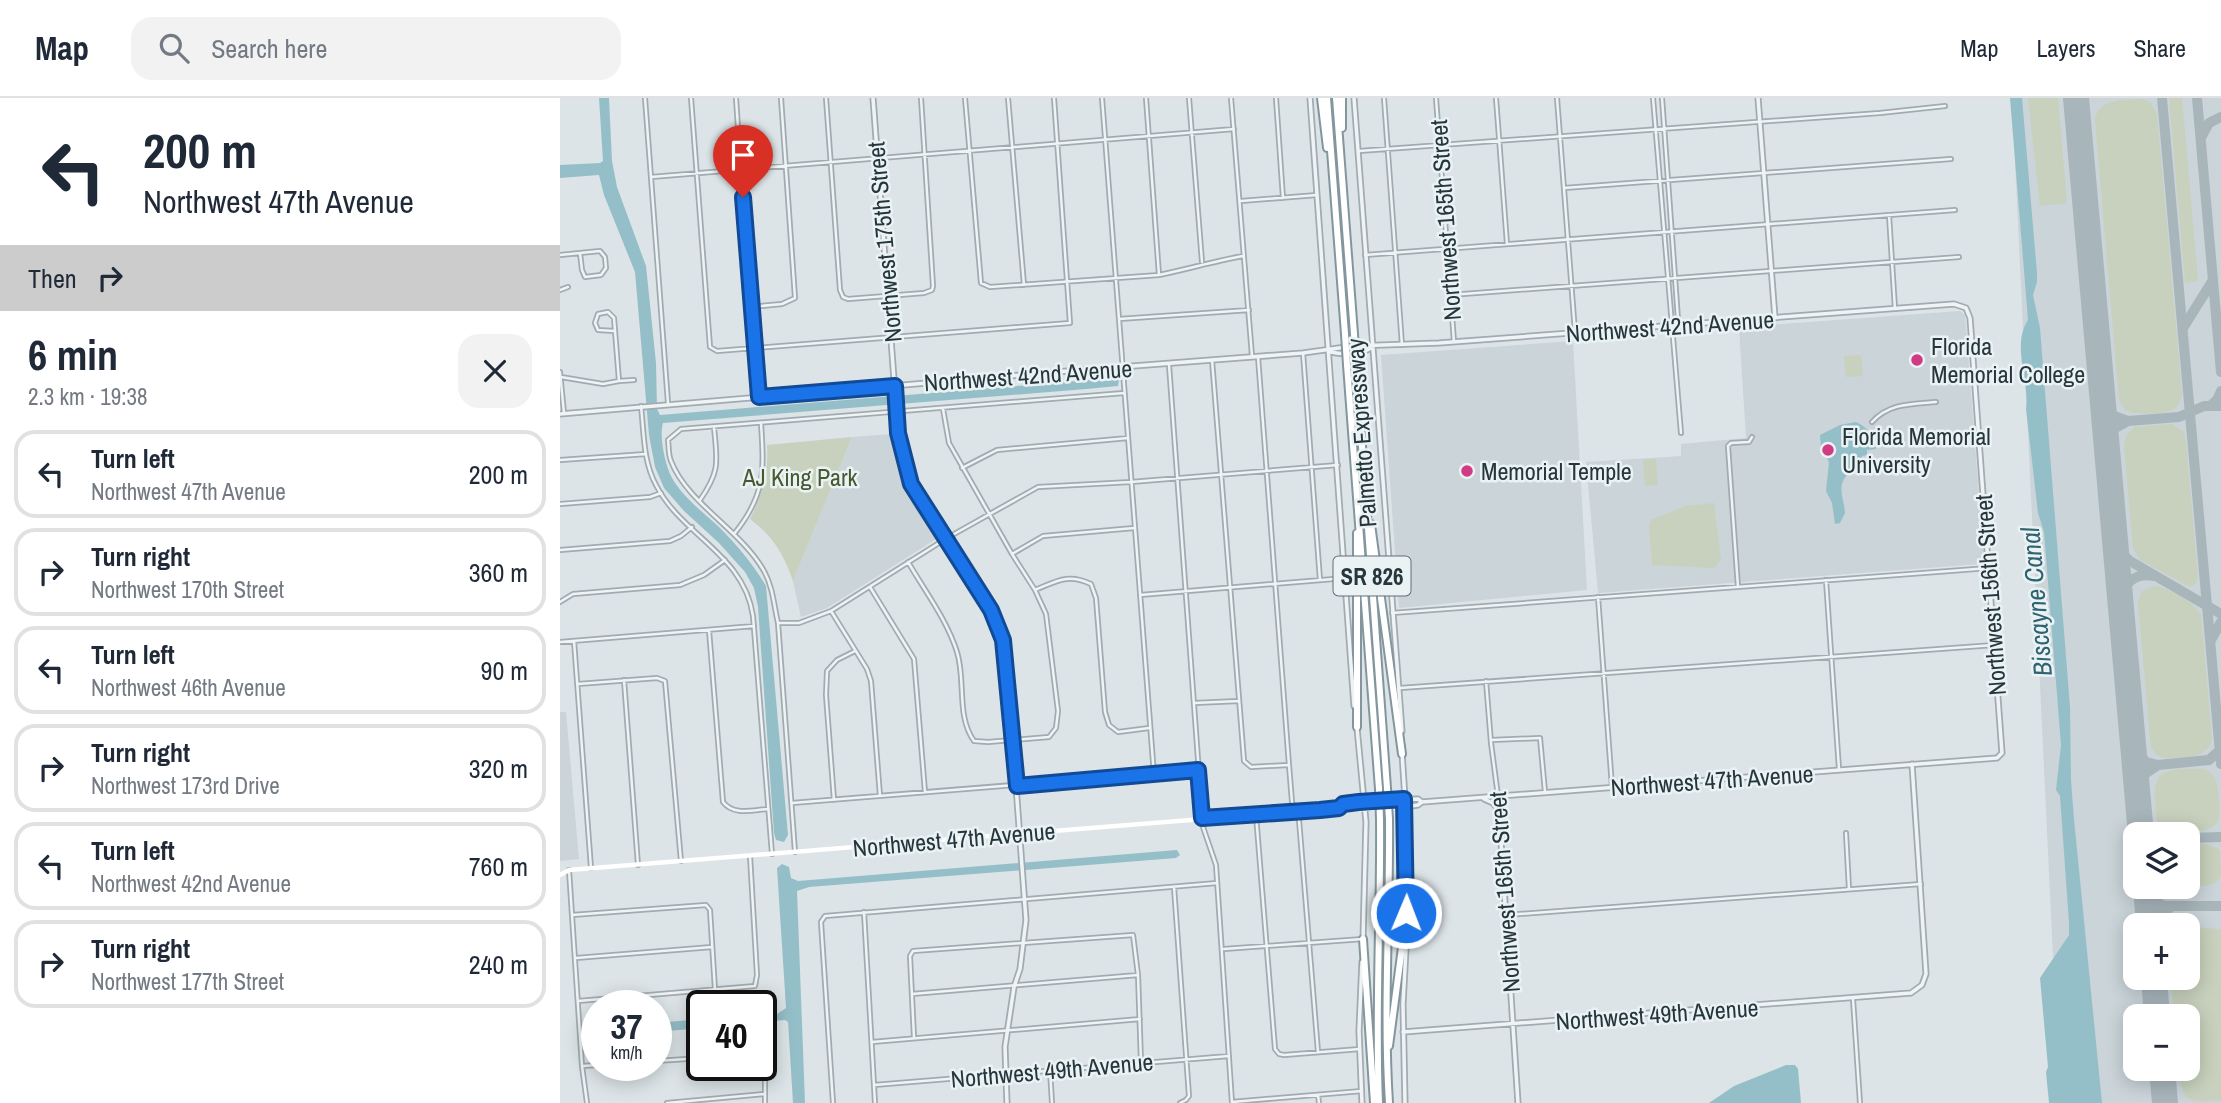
<!DOCTYPE html>
<html lang="en">
<head>
<meta charset="utf-8">
<style>
	:root { --surface:#fff; --page:#f2f2f3; --text:#1f2937; --muted:#747a83; --line:#e0e1e3 }
	body { margin:0; font-family:"Archivo Narrow",sans-serif; background:var(--page); color:var(--text); height:100vh; display:flex; flex-direction:column; font-size:26px; white-space:nowrap }
	* { box-sizing:border-box; margin:0 }
	p { font-size:23px; color:var(--muted) }
	.icon { flex:none; width:38px; height:38px; fill:none; stroke:currentColor; stroke-width:2; stroke-linecap:round; stroke-linejoin:round }
	.map { position:relative; flex:1; overflow:hidden }
	.side { display:flex; flex-direction:column; background:var(--surface); width:560px }
	.side>* { flex:none }
	.top-card { background:#fff; color:var(--text); overflow:hidden }
	.buttons { position:absolute; left:1563px; top:724px; display:grid; gap:14px }
	.buttons a { display:grid; place-items:center; width:77px; height:77px; border-radius:14px; background:var(--surface); box-shadow:0 4px 18px #0003; font-size:35px }
	.speed { position:absolute; left:21px; top:892px; display:flex; gap:14px; font-size:35px; font-weight:700; text-align:center }
	.speed>* { display:grid; place-content:center; width:91px; height:91px; border-radius:50%; background:var(--surface); box-shadow:0 4px 18px #0003; line-height:1 }
	.speed small { font-size:18px; font-weight:400 }
	.speed .limit { border:4px solid #111; border-radius:10px; background:#fff; color:#111 }
	.pin { position:absolute; display:grid; place-items:center; width:60px; height:60px; color:#fff; margin:-72px -30px; border-radius:50% 50% 50% 0; rotate:-45deg; box-shadow:0 0 7px #0007 }
	.pin .icon { rotate:45deg }
	.me { position:absolute; width:77px; margin:-38px; rotate:1deg; stroke-linejoin:round; filter:drop-shadow(0 0 5px #0008) }
	.turn { display:flex; align-items:center; gap:24px; height:147px; padding:0 28px; font-size:32px }
	.turn .icon { width:91px; height:91px; stroke-width:2.5 }
	.turn b { display:block; font-size:49px; line-height:60px }
	.then { display:flex; align-items:center; height:66px; padding:0 28px; background:#0003; gap:14px; font-size:26px }
	.round { display:grid; place-items:center; flex:none; width:74px; height:74px; border-radius:21px; background:var(--page) }
	.overview { display:flex; align-items:center; justify-content:space-between; height:119px; padding:0 28px }
	h1 { font-size:42px; font-weight:700; line-height:52px }
	ul { padding:0; list-style:none }
	li { display:flex; align-items:center; gap:21px; height:88px; margin:0 14px 10px; padding:0 14px; border:4px solid var(--line); border-radius:21px }
	li div { flex:1 }
	li b { display:block; font-size:26px }
	li em { font-style:normal }
	header { display:flex; align-items:center; gap:42px; box-sizing:border-box; height:98px; padding:0 35px; background:var(--surface); border-bottom:2px solid var(--line) }
	header strong { font-size:33px }
	nav { display:flex; gap:38px; margin-inline-start:auto; font-size:24px }
	.search { width:490px; height:63px; background:var(--page); display:flex; align-items:center; gap:18px; box-sizing:border-box; padding:0 24px; border-radius:21px; color:var(--muted); font-size:26px }
	main { display:flex; flex:1; min-height:0 }
	.map>svg:first-child { display:block }
</style>
</head>
<body>
<header>
<strong>Map</strong>
<div class="search"><svg class="icon" aria-label="search" viewBox="0 0 24 24"><circle cx="10" cy="10" r="6"/><path d="M15 15l6 6"/></svg>Search here</div>
<nav><a>Map</a><a>Layers</a><a>Share</a></nav>
</header>
<main>
<section class="side">
<div class="top-card">
<div class="turn"><svg class="icon" aria-label="left" viewBox="0 0 24 24"><path d="M17 20v-9H6M10 6l-5 5 5 5"/></svg><div><b>200 m</b>Northwest 47th Avenue</div></div>
<div class="then">Then<svg class="icon" aria-label="right" viewBox="0 0 24 24"><path d="M7 20v-9h11M14 6l5 5-5 5"/></svg></div>
</div>
<div class="overview"><div><h1>6 min</h1><p>2.3 km · 19:38</p></div><a class="round"><svg class="icon" aria-label="close" viewBox="0 0 24 24"><path d="M6 6l12 12M18 6L6 18"/></svg></a></div>
<ul>
<li><svg class="icon" aria-label="left" viewBox="0 0 24 24"><path d="M17 20v-9H6M10 6l-5 5 5 5"/></svg><div><b>Turn left</b><p>Northwest 47th Avenue</p></div><em>200 m</em></li>
<li><svg class="icon" aria-label="right" viewBox="0 0 24 24"><path d="M7 20v-9h11M14 6l5 5-5 5"/></svg><div><b>Turn right</b><p>Northwest 170th Street</p></div><em>360 m</em></li>
<li><svg class="icon" aria-label="left" viewBox="0 0 24 24"><path d="M17 20v-9H6M10 6l-5 5 5 5"/></svg><div><b>Turn left</b><p>Northwest 46th Avenue</p></div><em>90 m</em></li>
<li><svg class="icon" aria-label="right" viewBox="0 0 24 24"><path d="M7 20v-9h11M14 6l5 5-5 5"/></svg><div><b>Turn right</b><p>Northwest 173rd Drive</p></div><em>320 m</em></li>
<li><svg class="icon" aria-label="left" viewBox="0 0 24 24"><path d="M17 20v-9H6M10 6l-5 5 5 5"/></svg><div><b>Turn left</b><p>Northwest 42nd Avenue</p></div><em>760 m</em></li>
<li><svg class="icon" aria-label="right" viewBox="0 0 24 24"><path d="M7 20v-9h11M14 6l5 5-5 5"/></svg><div><b>Turn right</b><p>Northwest 177th Street</p></div><em>240 m</em></li>
</ul>
</section>
<div class="map">
<svg width="1661" height="1005" viewBox="0 0 1661 1005">
	<rect width="100%" height="100%" fill="#dce4e7"/>
	<!-- built -->
	<path fill="#cad4d9" fill-rule="evenodd" d="M1452 0H1661V1005H1500ZM1575 737H1628V789H1575ZM1575 828H1628V880H1575ZM1575 919H1628V971H1575Z
		M1400 213 1405 217 1424 461 1421 466 1038 495 1026 364 1121 358V346L1186 340 1179 229Z
		M1013 243 1027 492 839 510 821 257Z
		M332 336 338 369 377 436 376 441 267 510 241 519 233 483 292 339Z
		M0 614H6L19 761 0 763Z"/>
	<!-- green -->
	<path fill="#c8d1bd" d="M1468 0H1498L1507 105 1480 108Z
		M1609 0H1622L1638 183 1625 185Z
		M1583 1 1591 5 1597 16 1622 296C1621 302 1619 307 1614 311 1604 317 1574 317 1565 312L1559 302 1535 22C1538 0 1565 2 1583 1Z
		M1301 257 1303 278 1286 279 1284 258Z
		M1612 326 1624 334 1626 344 1638 479 1636 485 1630 489 1580 462 1573 450 1564 348 1566 338 1574 329Z
		M292 339 233 483C224 457 213 438 190 421 202 397 209 374 207 347Z
		M1096 361 1098 387 1085 388 1083 362Z
		M1154 405 1161 462 1154 470 1092 467 1089 428 1091 422 1125 408Z
		M1593 488C1608 489 1634 504 1641 517L1652 641C1647 662 1621 661 1603 660L1597 657 1591 650 1578 504 1581 494Z
		M1644 671C1649 673 1653 676 1655 681 1659 690 1661 716 1657 725 1649 737 1605 738 1598 724 1595 718 1596 709 1595 702 1592 667 1616 671 1644 671Z
		M1628 746H1648L1660 752 1661 779C1653 790 1640 788 1628 788Z
		M1628 829 1661 831V1002C1628 1005 1622 1005 1619 971H1628V919H1614L1611 880H1628Z"/>
	<!-- water -->
	<path fill="#95bfc8" d="M39 0H49L52 63 57 89 86 168 96 265 97 311 100 317 518 283 556 280 559 282 558 288 526 291 103 325C99 338 105 366 111 378 122 399 142 413 159 429 177 447 193 466 206 488L228 737 224 744 216 742 214 735 198 509 194 490 185 474 159 445 124 413 104 390 95 369 89 337 75 174 44 97 39 77 0 80V67L40 65 43 63Z
		M1450 0H1462L1477 175V184L1473 197 1480 230 1510 609 1511 682 1514 721 1542 1005H1489L1486 974 1488 969 1480 880 1509 837V825L1500 698 1496 692 1501 647 1484 434 1478 415 1466 311C1470 283 1451 248 1468 222Z
		M1296 324C1308 330 1314 337 1316 351L1307 352V357L1302 358 1304 374H1290C1275 387 1284 399 1285 415L1280 425 1275 426 1272 405 1266 393 1269 364 1261 350 1260 337 1280 327Z
		M617 752 620 757 616 760 249 789 237 793 245 1005H233L228 924 225 922 201 924V917L217 916 226 910 217 770 222 766 229 769 231 780 238 783Z
		M142 921V930L96 934V925Z
		M1226 967H1235L1238 971 1241 1005H1149L1174 988Z"/>
	<g fill="none" stroke-linecap="round" stroke-linejoin="round">
		<!-- taxiway -->
		<path stroke="#a8b6bc" stroke-width="10" d="M1602 0 1661 666
			M1637 0 1661 274
			M1641 40 1649 25 1661 19
			M1623 230 1653 182
			M1543 303 1554 318 1568 323 1619 319 1644 308H1661
			M1650 308 1657 302 1661 293
			M1547 345 1555 330 1568 323
			M1555 437 1558 452 1570 463 1661 516
			M1561 504C1563 486 1574 474 1594 478
			M1651 542 1661 524
			M1573 650 1586 664 1598 667 1649 662 1661 651
			M1577 695 1583 677 1598 667
			M1579 716 1584 729 1592 737
			M1628 740 1661 739
			M1586 791 1596 804 1604 808H1661
			M1591 828 1600 815 1611 809
			M1604 993 1612 1005"/>
		<!-- runway -->
		<path stroke="#a8b6bc" stroke-width="26" d="M1516 0 1581 737
			M1586 789 1589 828
			M1594 880 1597 919
			M1602 971 1605 1005"/>
		<!-- minor casing -->
		<g stroke="#a1acb1" stroke-width="6">
			<path id="minor" d="M85 0 108 305
				M131 0 150 249 157 253 510 225 494 0
				M176 0 190 209 199 299
				M266 0 280 192 283 199 288 201 364 195 372 192 373 188 361 0
				M405 0 421 185 430 189 599 177C628 171 655 163 683 158
				M448 0 464 187
				M542 0 594 677
				M586 0 599 177
				M629 0 642 164
				M671 0 692 258
				M716 0 723 100
				M824 0 842 247
				M876 0 894 244
				M936 0 947 146
				M997 0 1015 234
				M1093 0 1121 335
				M1102 0 1118 221 1113 227
				M799 53 1320 15 1385 8
				M91 79 674 31
				M1004 90 1391 61
				M681 103 757 97
				M1329 117 1335 211
				M40 153 45 159 46 170 41 177 25 179 22 172 20 155Z
				M0 157 20 155
				M805 157 1395 112
				M0 192 8 189
				M890 197 1399 159
				M190 209 222 206 235 200 221 0
				M559 221 689 212
				M743 255 760 482
				M698 259 729 667 732 704 739 722 758 954
				M652 262 684 663 691 669 728 667
				M609 267 643 729 656 767 672 1005
				M0 274 4 315
				M1 279 43 286 59 283 54 220 48 214 38 216 35 225 38 232 55 233
				M59 283 74 282
				M81 308C84 335 83 363 96 387 122 438 184 456 193 518L212 756
				M1312 324C1329 305 1352 306 1376 304
				M0 362 86 356
				M402 370 437 352 568 340
				M140 402C161 372 157 363 154 329
				M0 406 90 399 101 395
				M174 436C206 397 204 372 201 325
				M0 452 110 443 121 438 132 429
				M452 456 483 438 574 430
				M348 464C365 493 387 522 397 554 406 582 396 618 414 643L428 644 489 639 496 630 498 613 486 516 475 492 452 456 389 345 383 311
				M1266 482 1279 671
				M310 489 354 561 365 694
				M1178 489 1168 348 1171 345 1189 344 1192 339
				M475 492C497 483 508 475 531 486L536 500 545 614 549 627 558 634 589 630
				M580 497 786 480
				M1038 499 1052 689
				M0 504 13 496 120 487 144 477 165 462
				M271 513 307 571 311 583 320 698
				M832 515 1429 470
				M218 525H239L271 513 387 440 478 389 571 384 778 367
				M149 532 163 704C174 718 192 712 208 711
				M14 543 31 770
				M0 544 194 528
				M64 582 78 767
				M926 583 931 645 938 698
				M18 586 97 580 105 583 121 763
				M840 590 1434 547
				M634 605 679 603
				M931 642 980 640 985 694
				M274 702 266 597 267 573 277 562 295 553
				M232 705 638 672
				M696 717 715 951 719 956 724 957 800 951
				M1286 735 1289 791
				M235 754 218 525C214 508 213 489 204 473 181 432 127 405 111 363 108 356 109 348 108 342L121 331 564 295
				M9 772 22 968 27 1005
				M614 789 629 998 626 1002 620 1005
				M304 814 315 1005
				M12 817 146 807 150 812 155 892
				M946 817 1361 786
				M664 851 803 841
				M16 860 152 849
				M352 896 578 877
				M1293 901 1300 1005
				M18 903 195 888 197 877 190 758
				M354 939 350 858 353 853 573 837 578 877 581 964
				M312 944 580 921
				M201 959 205 968V1005
				M96 963 142 960
				M23 968 37 967
				M490 972 492 1005
				M314 987 669 958
				M758 997 759 1005
				M672 1004 802 993
				M107 1005 205 996
				M273 1005 261 824 265 818 657 785"/>
		</g>
		<!-- tertiary casing -->
		<g stroke="#a1acb1" stroke-width="7">
			<path id="tertiary" d="M313 0 338 335 351 385 431 512 441 533 446 554 466 822 460 871 454 889 445 949 447 1005
				M750 0 794 608
				M794 0 842 633
				M1198 0 1215 220
				M794 248 879 245 1394 206 1406 210 1410 220 1442 655 1437 660 862 704 858 707 845 709
				M771 254C783 257 801 256 811 250
				M0 316 508 273 743 255 786 249
				M797 630 806 724 803 842
				M842 655 846 716V818
				M938 698 958 1005
				M924 701 933 705 939 713
				M827 702 858 701 862 704
				M780 709 783 706 820 703
				M802 864 799 933 802 1005
				M843 934 1351 895 1362 887 1366 876 1352 666
				M845 1005 843 906 847 833"/>
		</g>
		<!-- motorway casing -->
		<g stroke="#83969e" stroke-width="10">
			<path id="motorway" d="M761 0 767 50
				M767 0 785 236
				M776 0 794 236
				M782 30V0
				M796 266 827 690
				M787 267 819 691
				M811 426 842 656
				M797 435V629
				M803 841 814 1005
				M829 948 846 819
				M819 1005C815 911 821 817 820 722
				M829 1005C823 911 830 816 829 721"/>
		</g>
		<!-- minor -->
		<use href="#minor" stroke="#eff3f5" stroke-width="2.5"/>
		<!-- tertiary -->
		<use href="#tertiary" stroke="#eff3f5" stroke-width="3.5"/>
		<!-- secondary -->
		<path stroke="#fff" stroke-width="4.5" d="M0 777 9 772 779 710 784 712 845 709"/>
		<!-- motorway -->
		<use href="#motorway" stroke="#fff" stroke-width="6"/>
		<!-- motorway-bridge casing -->
		<g stroke="#83969e" stroke-width="10" stroke-linecap="butt">
			<path id="motorway-bridge" d="M785 236 787 267
				M794 236 796 266
				M827 690 829 721
				M819 691 820 722"/>
		</g>
		<!-- motorway-bridge -->
		<use href="#motorway-bridge" stroke="#fff" stroke-width="6"/>
	</g>
	<g fill="none" stroke-linecap="round" stroke-linejoin="round">
		<!-- route casing -->
		<g stroke="#114b97" stroke-width="18">
			<path id="route" d="M183 99 199 299 335 288 338 335 351 386 431 512 443 542 457 688 638 672 642 720 760 712 779 710 783 706 799 704 844 701 846 815"/>
		</g>
		<!-- route -->
		<use href="#route" stroke="#1a73e8" stroke-width="12"/>
	</g>
	<!-- markers -->
	<g fill="#d13b83" stroke="#ebf2f4" stroke-width="2.5">
		<circle cx="1357" cy="262" r="7"/>
		<circle cx="1268" cy="352" r="7"/>
		<circle cx="907" cy="373" r="7"/>
	</g>
	<g text-anchor="middle" dominant-baseline="central" stroke-width="5" stroke-linejoin="round" paint-order="stroke">
		<!-- shield labels -->
		<rect fill="#ebf2f4" stroke="#606e74" stroke-width="2" x="773.5" y="458.5" width="77" height="39" rx="5"/>
		<g font-size="23" font-weight="bold" fill="#25363d">
			<text x="812" y="478">SR 826</text>
		</g>
		<!-- street labels -->
		<g font-size="24" fill="#25363d" stroke="#ebf2f4">
			<text transform="translate(885 122) rotate(-94)">Northwest 165th Street</text>
			<text transform="translate(324 144) rotate(-95)">Northwest 175th Street</text>
			<text transform="translate(1110 228) rotate(-4)">Northwest 42nd Avenue</text>
			<text transform="translate(468 277) rotate(-4)">Northwest 42nd Avenue</text>
			<text transform="translate(801 335) rotate(-94)">Palmetto Expressway</text>
			<text transform="translate(1430 497) rotate(-94)">Northwest 156th Street</text>
			<text transform="translate(1152 682) rotate(-4)">Northwest 47th Avenue</text>
			<text transform="translate(394 741) rotate(-5)">Northwest 47th Avenue</text>
			<text transform="translate(944 794) rotate(-94)">Northwest 165th Street</text>
			<text transform="translate(1097 916) rotate(-4)">Northwest 49th Avenue</text>
			<text transform="translate(492 972) rotate(-5)">Northwest 49th Avenue</text>
		</g>
		<!-- poi labels -->
		<g font-size="24" fill="#25363d" stroke="#ebf2f4" text-anchor="start">
			<text x="1371" y="248">Florida<tspan x="1371" dy="28">Memorial College</tspan></text>
			<text x="1282" y="338">Florida Memorial<tspan x="1282" dy="28">University</tspan></text>
			<text x="921" y="373">Memorial Temple</text>
		</g>
		<!-- park labels -->
		<g font-size="24" fill="#465932" stroke="#ebf2f4">
			<text x="240" y="379">AJ King Park</text>
		</g>
		<!-- water labels -->
		<g font-size="26" font-style="italic" fill="#2f6372" stroke="#ebf2f4">
			<text transform="translate(1476 504) rotate(-95)">Biscayne Canal</text>
		</g>
	</g>
</svg>
<div class="buttons">
<a><svg class="icon" aria-label="layers" viewBox="0 0 24 24"><path d="M12 4l9 5-9 5-9-5zM3 14l9 5 9-5"/></svg></a>
<a>+</a>
<a>−</a>
</div>
<div class="speed"><div>37<small>km/h</small></div><div class="limit">40</div></div>
<div class="pin" style="left:183px;top:99px;background:#d93025"><svg class="icon" aria-label="arrive" viewBox="0 0 24 24"><path d="M6 21V4h12l-3 4 3 4H6"/></svg></div>
<svg class="me" style="left:846px;top:815px" viewBox="-20 -20 40 40"><circle r="17" fill="#1a73e8" stroke="#fff" stroke-width="3"/><path d="M0-11L8 9 0 5-8 9z" fill="#fff"/></svg>
</div>
</main>
</body>
</html>
